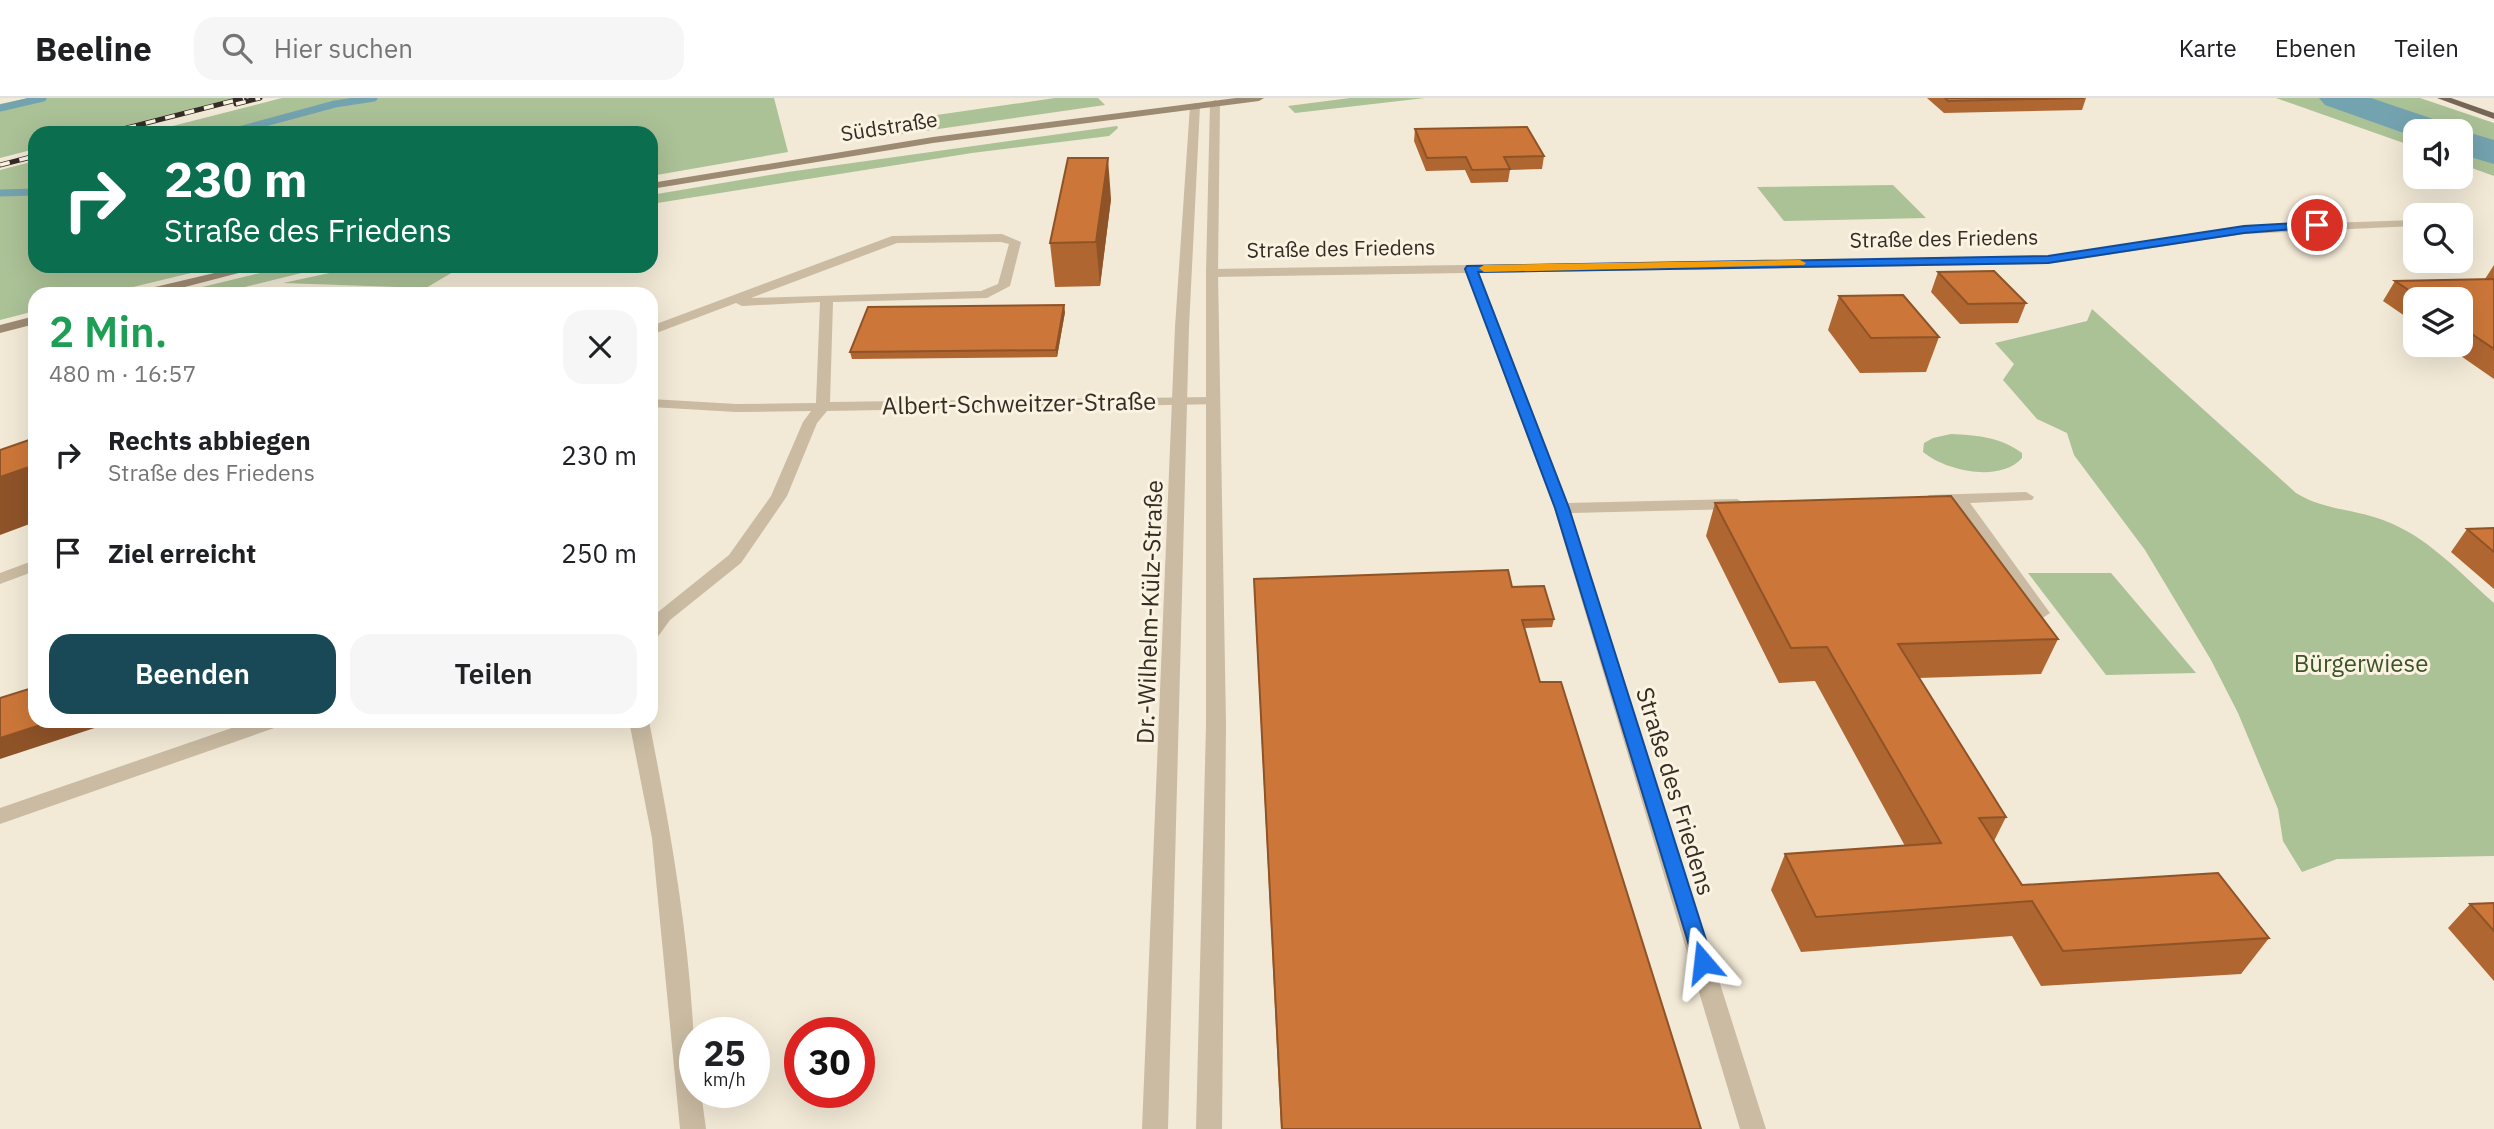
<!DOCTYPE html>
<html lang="de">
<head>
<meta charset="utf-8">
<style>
	:root { --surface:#fff; --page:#f6f6f6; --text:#202124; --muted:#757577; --line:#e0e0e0; --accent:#194857 }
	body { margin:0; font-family:"IBM Plex Sans",sans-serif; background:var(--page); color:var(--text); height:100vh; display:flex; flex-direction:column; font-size:26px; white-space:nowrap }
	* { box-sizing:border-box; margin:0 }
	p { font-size:23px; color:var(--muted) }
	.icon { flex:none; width:38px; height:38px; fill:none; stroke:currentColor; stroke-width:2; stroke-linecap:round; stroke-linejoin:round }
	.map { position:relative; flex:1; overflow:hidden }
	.side { position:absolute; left:28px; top:189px; width:630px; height:441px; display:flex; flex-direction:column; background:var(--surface); border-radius:21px; box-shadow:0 7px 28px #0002 }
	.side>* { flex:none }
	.top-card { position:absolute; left:28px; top:28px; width:630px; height:147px; border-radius:21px; box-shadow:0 7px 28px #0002; background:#0b6e4f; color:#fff; overflow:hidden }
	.tools { position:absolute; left:2403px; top:21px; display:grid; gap:14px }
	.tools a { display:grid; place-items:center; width:70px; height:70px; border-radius:14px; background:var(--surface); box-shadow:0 7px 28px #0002; font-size:35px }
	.speed { position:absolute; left:679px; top:919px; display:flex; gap:14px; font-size:35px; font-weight:700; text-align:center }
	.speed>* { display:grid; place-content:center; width:91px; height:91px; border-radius:50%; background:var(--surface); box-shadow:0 7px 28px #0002; line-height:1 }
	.speed small { font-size:18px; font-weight:400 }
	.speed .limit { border:10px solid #d22; background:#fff; color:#111 }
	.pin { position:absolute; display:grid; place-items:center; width:60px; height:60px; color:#fff; margin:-30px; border:4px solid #fff; border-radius:50%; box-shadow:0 2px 7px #0007 }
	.me { position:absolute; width:77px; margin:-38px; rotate:343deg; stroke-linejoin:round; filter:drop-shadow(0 0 5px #0008) }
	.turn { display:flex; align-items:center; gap:24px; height:147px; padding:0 21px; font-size:32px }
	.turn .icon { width:91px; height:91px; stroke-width:2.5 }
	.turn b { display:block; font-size:49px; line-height:60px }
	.round { display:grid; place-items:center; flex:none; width:74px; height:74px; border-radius:21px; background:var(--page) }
	.summary { display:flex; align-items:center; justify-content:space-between; height:119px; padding:0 21px }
	h1 { font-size:42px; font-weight:600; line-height:52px; color:#1e9e55 }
	.primary-button { display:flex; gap:14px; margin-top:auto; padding:14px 21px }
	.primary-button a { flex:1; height:80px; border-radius:21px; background:var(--accent); color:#fff; font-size:28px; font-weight:600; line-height:80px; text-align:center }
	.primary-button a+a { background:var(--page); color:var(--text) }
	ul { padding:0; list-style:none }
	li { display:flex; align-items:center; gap:21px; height:98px; padding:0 21px }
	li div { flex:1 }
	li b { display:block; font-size:26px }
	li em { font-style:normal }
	header { display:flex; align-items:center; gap:42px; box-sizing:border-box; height:98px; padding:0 35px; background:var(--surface); border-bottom:2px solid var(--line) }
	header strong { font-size:33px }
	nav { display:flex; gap:38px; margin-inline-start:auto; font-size:24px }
	.search { width:490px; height:63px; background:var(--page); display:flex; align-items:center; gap:18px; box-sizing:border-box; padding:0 24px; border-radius:21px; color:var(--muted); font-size:26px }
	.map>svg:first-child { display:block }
</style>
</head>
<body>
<header>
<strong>Beeline</strong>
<div class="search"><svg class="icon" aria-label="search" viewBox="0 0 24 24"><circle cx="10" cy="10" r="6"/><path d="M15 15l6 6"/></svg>Hier suchen</div>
<nav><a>Karte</a><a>Ebenen</a><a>Teilen</a></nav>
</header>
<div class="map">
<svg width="2494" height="1031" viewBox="0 0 2494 1031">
	<rect width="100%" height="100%" fill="#f2e9d6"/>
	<!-- green -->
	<path fill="#abc196" d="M29 0H234L96 35H35V51L0 60V6Z
		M282 0H774L788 54 651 78V35H145Z
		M1055 0H1098L1105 7 862 42 854 29Z
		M1350 0H1425L1295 15 1288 8Z
		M2276 0H2420L2494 25V78L2461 66 2460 33H2415V49Z
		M1117 28 1118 30 1109 38 972 55 651 106V97L788 74Z
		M35 63V168H220L104 196H35V213L0 222V72Z
		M1893 87 1926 120 1784 123 1757 89Z
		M289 168H330L216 196H173Z
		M362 168H463L426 190 283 185Z
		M2092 211 2296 395C2323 412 2354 411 2383 422 2427 438 2459 474 2494 505V758L2337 761 2302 774 2283 743 2278 711 2238 615 2211 562 2145 452 2074 357 2067 335 2037 321 2003 282 2014 266 1995 245 2087 223Z
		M1951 336C1976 337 2001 339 2022 355V360C2000 385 1946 373 1923 354L1924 345 1933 340Z
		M2028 475H2111L2196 575 2106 577Z"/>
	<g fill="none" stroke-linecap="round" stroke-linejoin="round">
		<!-- stream -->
		<path stroke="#74a3b0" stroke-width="7" d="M0 10 43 0
			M228 35 335 6 374 0
			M0 95 35 94"/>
		<!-- river -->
		<path fill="#74a3b0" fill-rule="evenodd" d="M2319 0H2371L2445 25 2450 33H2415V39L2325 7Z
			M2460 32 2494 42V66L2460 56V33H2454Z"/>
		<!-- minor -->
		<path fill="#cabba2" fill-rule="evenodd" d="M2415 122V128L2244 136 2048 166 1479 175 1568 405 1737 401 1745 406 1737 411 1571 415 1766 1031H1740L1554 410 1466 175 1212 179 1206 175 1212 171 2048 158 2244 128Z
			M1002 136 1021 144 1010 188 987 200 833 204 830 304 1215 299 1220 300V306L827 313 817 325 787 398 741 465 670 522 657 540 651 542V523L658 514 729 457 771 398 803 324 811 313 736 314 651 309V301L736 306 816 305 820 204 742 208 736 205 651 237V228L892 138ZM1001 144 1009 146 998 186 981 193 751 200 897 145Z
			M2026 394 2034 399 2032 402 1970 405 2050 515 2041 521 2035 519 1955 406 1929 407 1921 402 1929 397Z
			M35 462V473L0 486V475Z
			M252 623H283L280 628 0 726V710Z
			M629 623H649C673 745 695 869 695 994H701L706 1031H680L652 740Z"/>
		<!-- tertiary -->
		<path fill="#cabba2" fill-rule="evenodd" d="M1215 2 1220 5 1218 175 1226 627 1222 1031H1196L1206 627V175L1210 5Z
			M1195 5 1200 8 1189 229 1168 1031H1142L1175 229 1190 8Z"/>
		<!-- secondary -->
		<path fill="#9d8a73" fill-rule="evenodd" d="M1236 0H1264L1259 3 933 45 651 91V85L933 39Z
			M244 168H266L158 196H136L138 193Z
			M35 218V226L0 235V227Z"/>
		<!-- primary -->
		<path fill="#765" fill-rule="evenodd" d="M2437 0H2451L2494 15V21Z"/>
		<!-- rail casing -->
		<g stroke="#342c25" stroke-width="5">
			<path id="rail" d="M236 6 260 0
				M107 35 244 0
				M0 67 35 58"/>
		</g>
		<!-- rail -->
		<use href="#rail" stroke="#faf3e2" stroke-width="3.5" stroke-dasharray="10" stroke-linecap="butt"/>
	</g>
	<!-- wall -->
	<path fill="#af6631" d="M1927 0H2086L2082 12 1944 15Z
		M1415 31 1544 58 1542 71 1510 72 1508 84 1471 85 1465 72 1426 73 1414 43Z
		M1111 101 1100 188 1055 189 1050 145Z
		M2494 167V281L2445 247H2460V201H2415V225L2383 203 2395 183 2485 181Z
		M1938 174 2026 205 2018 225 1960 226 1931 194Z
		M1839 198 1939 239 1926 274 1860 275 1828 232Z
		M1065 214 1057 259 852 261 850 254Z
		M1715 405 2058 541 2041 576 1919 580 2006 719 1994 743 2022 787 2269 840 2241 876 2041 888 2012 838 1801 854 1771 792 1785 756 1905 748 1815 583 1779 585 1706 438Z
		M2494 430V491L2451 454 2467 431Z
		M1254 489H1512L1554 521 1552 529 1524 530 1540 584 1701 1031H1281Z
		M2494 805V883L2448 830 2470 806Z"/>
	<!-- shaded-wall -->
	<path fill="#8f5328" d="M1108 60 1111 101 1100 188 1096 144Z
		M1064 207 1065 214 1057 259 1056 252Z
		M35 367V424L0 437V379Z
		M53 623H116L0 661V640Z"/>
	<!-- building -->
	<path fill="#cc7739" stroke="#8f5328" stroke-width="2" d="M1945 0H2084L1948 3Z
		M1527 29 1544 58 1504 59 1510 71 1472 72 1466 59 1427 60 1415 31Z
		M1068 60H1108L1096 144 1050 145Z
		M1994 173 2026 205 1968 206 1938 174Z
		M2494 181V251L2460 228V201H2422L2395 183Z
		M1903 197 1939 239 1871 240 1839 198Z
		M1064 207 1056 252 850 254 868 209Z
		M35 340V367L0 379V352Z
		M1951 398 2058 541 1898 546 2006 719 1979 720 2022 787 2218 775 2269 840 2063 853 2032 803 1816 819 1785 756 1941 745 1827 549 1791 550 1715 405Z
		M2494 430V454L2467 431Z
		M1508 472 1512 489 1544 488 1554 521 1522 522 1540 584H1561L1701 1031H1282L1254 481Z
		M35 589V623H53L0 640V600Z
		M2494 805V833L2470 806Z"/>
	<!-- route -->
	<path fill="#1a73e8" stroke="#114b97" stroke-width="2" d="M2317 124 2321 125V129L2244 135 2048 165 1478 174 1569 410 1713 864 1710 870 1703 873 1696 870 1555 410 1465 171 1467 168 2048 158 2244 128Z"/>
	<!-- slow -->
	<path fill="#f59e0b" d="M1800 162 1806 165 1804 167 1484 174 1479 170 1484 167Z"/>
	<g text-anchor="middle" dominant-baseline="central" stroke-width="6" stroke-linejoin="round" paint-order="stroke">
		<!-- far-street labels -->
		<g font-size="21" fill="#342c25" stroke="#faf3e2">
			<text transform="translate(889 28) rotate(-9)">Südstraße</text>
			<text transform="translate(1944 140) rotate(-1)">Straße des Friedens</text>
			<text transform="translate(1341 150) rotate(-1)">Straße des Friedens</text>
		</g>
		<!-- street labels -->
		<g font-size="24" fill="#342c25" stroke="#faf3e2">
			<text transform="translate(1019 305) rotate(-1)">Albert-Schweitzer-Straße</text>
			<text transform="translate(1149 514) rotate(-88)">Dr.-Wilhelm-Külz-Straße</text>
			<text transform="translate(1676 693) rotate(73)">Straße des Friedens</text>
		</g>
		<!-- park labels -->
		<g font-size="24" fill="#3b5327" stroke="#faf3e2">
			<text x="2361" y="565">Bürgerwiese</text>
		</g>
	</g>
</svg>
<div class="tools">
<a><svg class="icon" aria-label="sound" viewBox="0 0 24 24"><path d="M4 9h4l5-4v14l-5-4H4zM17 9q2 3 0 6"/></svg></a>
<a><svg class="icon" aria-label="search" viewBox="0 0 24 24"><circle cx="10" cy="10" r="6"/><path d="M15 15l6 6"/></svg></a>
<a><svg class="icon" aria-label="layers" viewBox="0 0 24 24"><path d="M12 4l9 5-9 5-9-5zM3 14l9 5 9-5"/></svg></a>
</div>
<div class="speed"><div>25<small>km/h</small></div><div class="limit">30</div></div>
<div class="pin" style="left:2317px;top:127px;background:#d93025"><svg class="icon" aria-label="arrive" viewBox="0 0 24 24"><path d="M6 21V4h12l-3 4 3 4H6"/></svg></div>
<svg class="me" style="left:1703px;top:864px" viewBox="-20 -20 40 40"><path d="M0-17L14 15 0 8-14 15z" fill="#1a73e8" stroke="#fff" stroke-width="4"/></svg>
<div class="top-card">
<div class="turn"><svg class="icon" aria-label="right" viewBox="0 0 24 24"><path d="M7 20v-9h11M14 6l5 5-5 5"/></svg><div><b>230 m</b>Straße des Friedens</div></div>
</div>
<section class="side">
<div class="summary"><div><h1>2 Min.</h1><p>480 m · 16:57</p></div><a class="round"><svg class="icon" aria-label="close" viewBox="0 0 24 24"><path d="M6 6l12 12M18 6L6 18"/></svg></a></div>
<ul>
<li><svg class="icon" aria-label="right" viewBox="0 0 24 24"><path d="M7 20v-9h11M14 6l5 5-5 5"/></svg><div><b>Rechts abbiegen</b><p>Straße des Friedens</p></div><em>230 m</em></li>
<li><svg class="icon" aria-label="arrive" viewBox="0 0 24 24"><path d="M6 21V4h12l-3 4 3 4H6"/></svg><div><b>Ziel erreicht</b></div><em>250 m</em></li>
</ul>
<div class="primary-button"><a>Beenden</a><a>Teilen</a></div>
</section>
</div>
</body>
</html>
